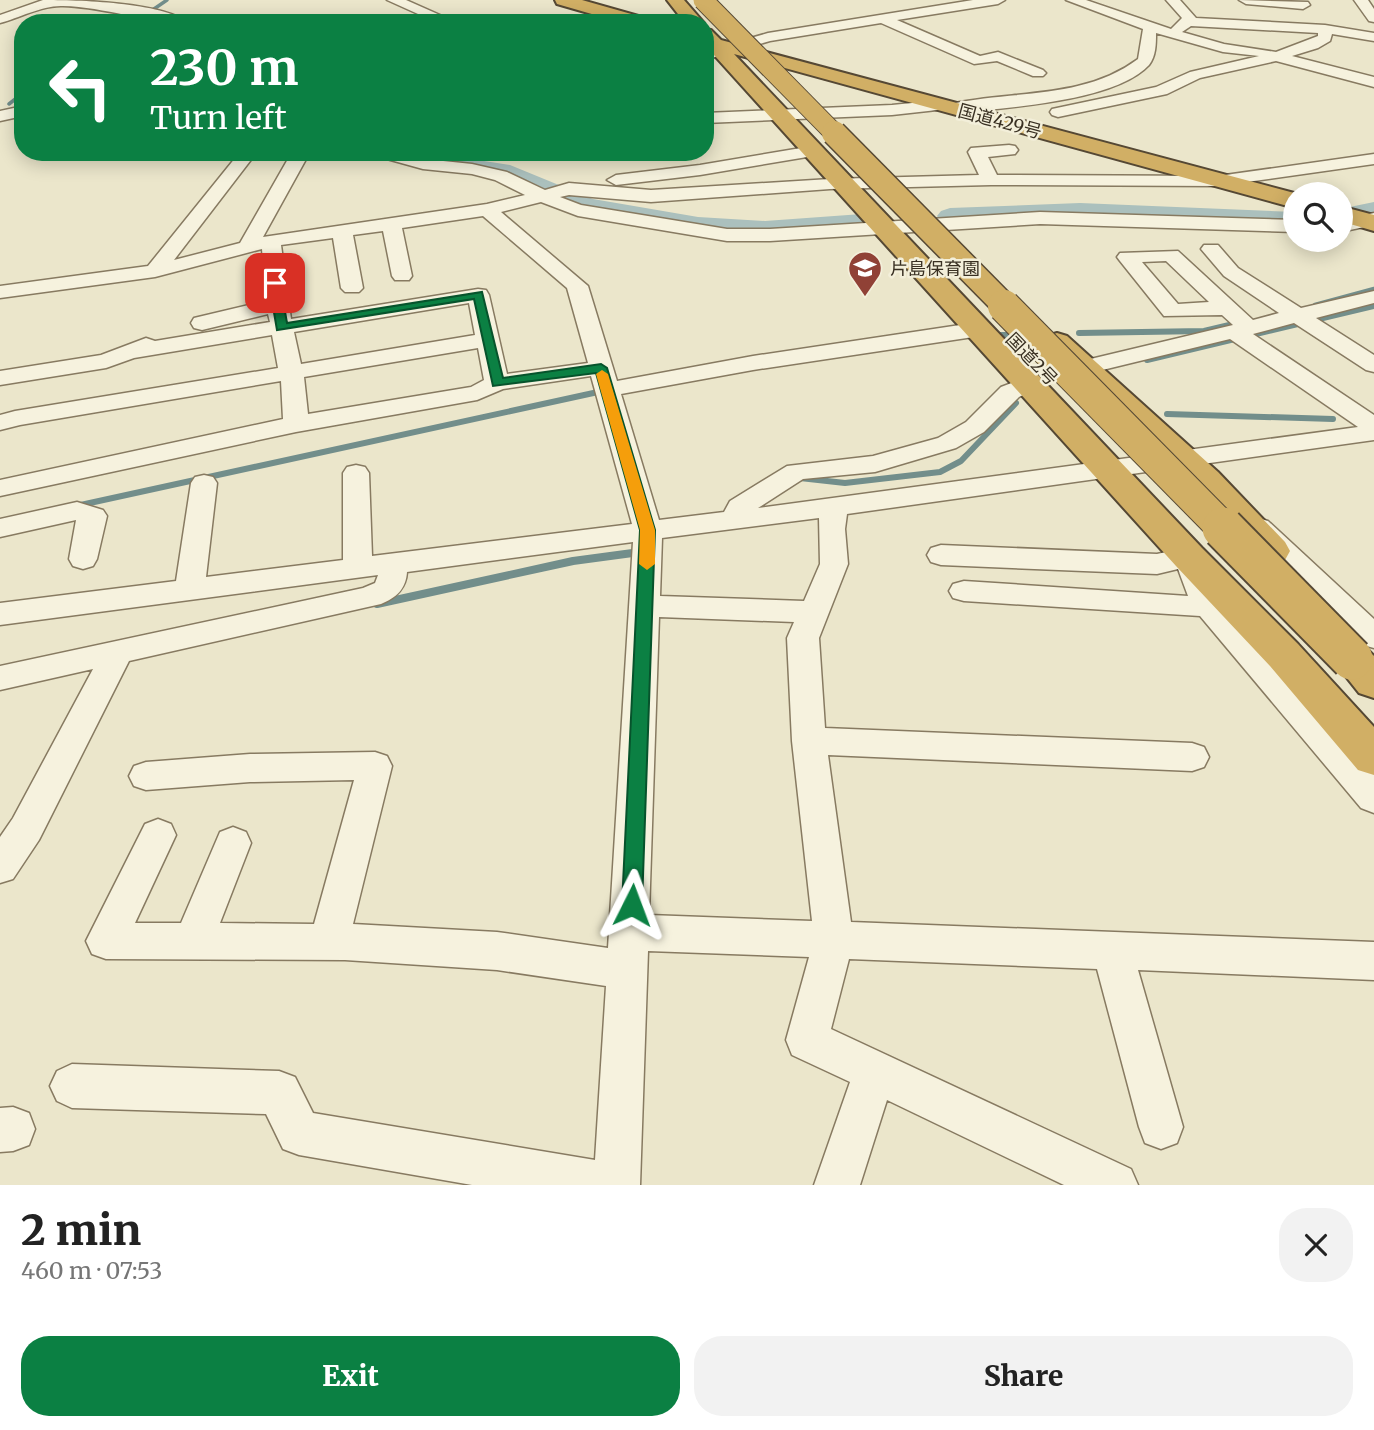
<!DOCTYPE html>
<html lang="en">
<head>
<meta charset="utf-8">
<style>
	:root { --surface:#fff; --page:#f2f2f2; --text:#222; --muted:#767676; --accent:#0b8043 }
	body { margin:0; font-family:Merriweather,"Noto Sans JP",serif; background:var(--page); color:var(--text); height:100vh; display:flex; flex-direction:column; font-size:26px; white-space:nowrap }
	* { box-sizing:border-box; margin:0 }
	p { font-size:23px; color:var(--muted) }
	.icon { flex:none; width:38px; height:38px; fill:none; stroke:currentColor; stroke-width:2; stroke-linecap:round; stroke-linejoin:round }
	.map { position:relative; height:1185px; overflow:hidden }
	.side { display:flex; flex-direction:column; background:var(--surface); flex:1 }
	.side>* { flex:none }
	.banner { position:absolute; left:14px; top:14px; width:700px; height:147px; border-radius:28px; box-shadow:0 4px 18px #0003; background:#0b8043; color:#fff; overflow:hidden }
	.tools { position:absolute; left:1283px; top:182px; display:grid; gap:14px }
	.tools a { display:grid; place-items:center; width:70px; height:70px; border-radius:50%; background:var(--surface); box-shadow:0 4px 18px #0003; font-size:35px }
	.pin { position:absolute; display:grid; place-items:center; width:60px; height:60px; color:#fff; margin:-30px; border-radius:14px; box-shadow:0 4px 10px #0006 }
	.me { position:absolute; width:77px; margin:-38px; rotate:3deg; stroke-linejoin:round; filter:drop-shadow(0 0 5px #0008) }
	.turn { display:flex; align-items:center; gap:24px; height:147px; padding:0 21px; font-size:32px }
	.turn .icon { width:91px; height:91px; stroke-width:2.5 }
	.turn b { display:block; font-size:49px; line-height:60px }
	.round { display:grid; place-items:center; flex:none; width:74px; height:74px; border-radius:28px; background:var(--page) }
	.overview { display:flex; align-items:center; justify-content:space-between; height:119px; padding:0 21px }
	h1 { font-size:42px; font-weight:800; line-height:52px }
	.button { display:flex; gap:14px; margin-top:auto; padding:14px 21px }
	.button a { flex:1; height:80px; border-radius:28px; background:var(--accent); color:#fff; font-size:28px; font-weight:800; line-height:80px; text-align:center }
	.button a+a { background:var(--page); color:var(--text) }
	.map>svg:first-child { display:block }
</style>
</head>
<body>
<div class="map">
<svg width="1374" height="1185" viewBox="0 0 1374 1185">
	<rect width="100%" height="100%" fill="#ebe6cb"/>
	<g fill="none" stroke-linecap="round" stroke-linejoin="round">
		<!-- stream-far3 -->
		<path stroke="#728e8b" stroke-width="3.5" d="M151 11 167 0
			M131 23 144 14
			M9 104 23 93"/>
		<!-- stream-far2 -->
		<path stroke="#728e8b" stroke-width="4.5" d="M1315 305 1374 289
			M1369 307 1374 306"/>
		<!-- stream-far1 -->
		<path stroke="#728e8b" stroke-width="6" d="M1079 333 1204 331 1242 322
			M993 335H1020
			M1147 360 1374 306
			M1167 414 1333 419
			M800 478 845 483 940 472 961 461 1016 403
			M76 506 598 392"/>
		<!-- stream -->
		<path stroke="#728e8b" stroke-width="8" d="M377 604 573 561 640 552"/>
		<!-- river -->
		<path fill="#abc0bd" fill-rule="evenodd" d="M389 152H426L510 165 593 199 698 217 765 221 862 214 871 216 875 222 871 228 862 230 765 237 698 233 578 211 504 178 423 166 393 157Z
			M1374 202V218L1340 225V209Z
			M1080 203 1295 212V228L1080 219 950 224 941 221 937 216 941 211 950 208Z"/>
		<!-- minor casing -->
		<g stroke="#877a61" stroke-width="3">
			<path id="minor" d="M43 0C76 0 164 2 188 23 146 23 105 7 63 6 43 5 19 18 0 23V15Z
				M387 0H406L458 23H438Z
				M973 0H1005L998 4 897 20 980 56 998 52 1043 70 1046 73 1043 76H1033L997 61 974 64 881 23 770 41 705 60V51L768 33Z
				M1066 0H1086L1171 29 1182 18 1166 0H1180L1196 18 1325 25 1374 33V41L1332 34 1330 41 1318 48 1292 56 1374 77V87L1276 61 1200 78 1167 94 1058 117 1052 115 1050 112 1052 109 1156 87 1190 72 1259 56 1223 52 1156 33C1156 44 1156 56 1149 65 1115 102 1003 108 954 113L946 109 892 115 705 123V113L892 105 942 100 950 104C1013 90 1083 100 1138 59L1143 29ZM1191 26 1318 33V36L1276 52 1224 44 1182 32Z
				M1239 0 1308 2 1310 5 1303 9 1246 4Z
				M1354 0H1368L1374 9V22L1369 21Z
				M385 17 390 18 391 23H372Z
				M23 106V116L0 121V111Z
				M1009 145 1015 146 1018 150 1015 154 988 157 997 175 1218 176 1374 154V164L1218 186 991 185 830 189 651 202 569 195 560 197 581 205 727 229H770L1040 212 1295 220V232L1040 224 770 241H727L578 216 541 202 501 212 588 286 617 381 753 356 980 322 988 324 991 329 988 334 980 336 753 370 621 394 659 520 724 512 730 501 787 466 873 456 938 438 966 422 1001 387 1030 376 1038 378 1042 383 1038 388 1019 397 984 432 956 448 875 472 803 479 758 508 1358 427 1230 339 1086 374 1078 372 1074 367 1078 362 1233 325 1222 315 1164 316 1120 261 1117 257 1120 253 1178 251 1253 320 1279 313 1224 276 1201 249 1204 245H1218L1238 268 1301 308 1374 291V303L1316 318 1374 355V372L1366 370 1294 323 1253 334 1374 415V440L847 514 845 529 848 564 819 638 825 728 1192 743 1204 747 1209 757 1204 767 1192 771 828 755 851 922 1374 942V980L1138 970 1183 1127 1177 1143 1161 1149 1145 1143 1139 1127 1097 969 849 959 831 1029 1131 1169 1138 1185H1064L887 1100 860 1185H814L850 1082 792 1055 786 1040 809 957 648 951 640 1185H472L299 1155 283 1149 266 1114 72 1108 57 1101 50 1086 57 1071 72 1064 279 1071 295 1077 313 1113 595 1160 606 986 497 970 345 960 106 959 92 954 86 941 145 824 158 819 171 824 176 835 135 923H181L220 832 233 827 246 832 251 843 220 923 314 924 354 780 250 782 146 790 134 786 129 776 134 766 146 762 250 754 375 752 387 756 392 766 353 924 497 932 608 948 633 542 407 572C406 589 396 598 381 604L129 661 39 840 13 879 0 883V837L13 818 93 669 0 690V666L363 588 375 583 378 575 0 625V603L176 581 191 483 195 477 204 475 213 477 217 483 206 577 343 560V473L347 467 356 465 365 467 369 473 372 556 632 524 591 376 503 389 477 400 296 432 0 496V480L283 419 281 381 20 425 0 430V415L15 411 278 368 272 335 134 358 106 368 0 385V371L101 355 146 338 155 341 270 322 268 314 202 330 194 328 191 323 194 318 266 301 262 249 155 277 0 298V286L148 266 240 152H257L174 260 240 243 292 152H310L263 237 487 204 525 195 495 180 472 174 423 169 376 156 374 152H402L424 159 472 164 507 172 545 190 569 183 651 190 830 179 979 175 968 152 971 148ZM483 216 567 288 588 363 507 374 489 295 486 290 478 289 291 319 281 245 333 238 341 288 345 292H359L363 288 353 235 383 231 392 276 395 280H409L412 276 402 228ZM1166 261 1209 302 1178 304 1142 262ZM469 303 475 335 301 364 294 332ZM478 348 484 380 471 387 308 414 304 377ZM819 518 820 564 804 601 660 596 662 538ZM659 617 794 622 787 638 792 741 812 921 649 915Z
				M813 146 819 147 822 151 819 155 700 175 616 185 607 180 616 175 700 165Z
				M1374 213V225L1340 232V220Z
				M77 502 103 510 107 516 97 559 93 566 83 569 73 566 69 559 76 520 0 537V519Z
				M1258 518 1268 521 1374 619V648L1363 645 1248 533 1244 527 1248 521Z
				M941 545 1157 554 1189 547 1199 550 1219 598 1374 773V813L1361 808 1200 616 964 601 953 598 949 591 953 584 964 581 1188 596 1178 569 1157 574 941 565 931 562 927 555 931 548Z
				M13 1107 29 1113 35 1129 29 1145 13 1151 0 1152V1108Z"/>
		</g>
		<!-- highway casing -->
		<g stroke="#554834" stroke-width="4">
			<path id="highway" d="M555 0H582L649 19 652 23H623L557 4Z
				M667 0H684L704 23H685Z
				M705 29 711 30 721 40 1298 194H1295V208L734 54 1202 548 1298 644 1374 727V775L1358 770 1270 666 1176 566 705 45Z
				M1340 206 1374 215V231L1340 221Z
				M1057 333 1067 336 1218 472 1285 542 1290 551 1285 560 1272 563 1259 560 1194 488 1047 348 1042 342 1047 336Z
				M1352 644 1366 648 1374 656V698L1359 693 1332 659 1338 648Z"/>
		</g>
		<!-- minor -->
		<use href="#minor" fill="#f6f2de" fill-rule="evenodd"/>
		<!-- highway -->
		<use href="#highway" fill="#d1af65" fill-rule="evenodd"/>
		<!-- highway-bridge-far3 casing -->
		<g stroke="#554834" stroke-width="21" stroke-linecap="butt">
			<path id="highway-bridge-far3" d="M703 0 836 135"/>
		</g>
		<!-- highway-bridge-far2 casing -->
		<g stroke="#554834" stroke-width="27" stroke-linecap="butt">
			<path id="highway-bridge-far2" d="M834 133 1006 307"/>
		</g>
		<!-- highway-bridge-far1 casing -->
		<g stroke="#554834" stroke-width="34" stroke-linecap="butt">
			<path id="highway-bridge-far1" d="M1004 306 1225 530"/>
		</g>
		<!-- highway-bridge casing -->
		<g stroke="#554834" stroke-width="45" stroke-linecap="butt">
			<path id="highway-bridge" d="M1223 528 1352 659"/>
		</g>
		<!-- highway-bridge-far3 -->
		<use href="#highway-bridge-far3" stroke="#d1af65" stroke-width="19"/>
		<!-- highway-bridge-far2 -->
		<use href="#highway-bridge-far2" stroke="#d1af65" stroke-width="24"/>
		<!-- highway-bridge-far1 -->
		<use href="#highway-bridge-far1" stroke="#d1af65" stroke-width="32"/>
		<!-- highway-bridge -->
		<use href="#highway-bridge" stroke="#d1af65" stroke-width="41"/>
	</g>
	<!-- route -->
	<path fill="#0b8043" stroke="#07532c" stroke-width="2" d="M275 280 280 283 287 323 482 292 503 378 601 364 607 368 655 530 642 905 639 911 632 914 625 911 622 905 640 530 596 373 493 386 474 299 277 330 269 283Z"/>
	<!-- slow -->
	<path fill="#f59e0b" d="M602 370 608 374 655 530V564L647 570 639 564 640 530 596 374Z"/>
	<!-- icons -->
	<defs>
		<g id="school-pin" transform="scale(1.75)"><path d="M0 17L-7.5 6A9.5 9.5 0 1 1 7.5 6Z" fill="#904136" stroke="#f3efda"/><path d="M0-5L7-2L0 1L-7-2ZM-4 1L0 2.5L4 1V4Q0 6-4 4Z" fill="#fff"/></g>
	</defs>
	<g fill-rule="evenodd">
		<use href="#school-pin" x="865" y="268"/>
	</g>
	<g text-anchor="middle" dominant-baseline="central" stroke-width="5" stroke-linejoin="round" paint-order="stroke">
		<!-- far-street labels -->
		<g font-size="18" fill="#393022" stroke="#f3efda">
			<text transform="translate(1000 121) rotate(15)">国道429号</text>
			<text transform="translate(1032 359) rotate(46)">国道2号</text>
		</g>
		<!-- far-poi labels -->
		<g font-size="18" fill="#393022" stroke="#f3efda" text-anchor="start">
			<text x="890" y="268">片島保育園</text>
		</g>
	</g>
</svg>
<div class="tools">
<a><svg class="icon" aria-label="search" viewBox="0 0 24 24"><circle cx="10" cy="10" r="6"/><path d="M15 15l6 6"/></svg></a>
</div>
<div class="pin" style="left:275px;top:283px;background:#d93025"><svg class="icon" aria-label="arrive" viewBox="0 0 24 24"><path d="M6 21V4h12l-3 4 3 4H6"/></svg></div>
<svg class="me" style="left:632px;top:905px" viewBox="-20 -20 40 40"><path d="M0-17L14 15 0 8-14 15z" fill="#0b8043" stroke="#fff" stroke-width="4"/></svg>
<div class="banner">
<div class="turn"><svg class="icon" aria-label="left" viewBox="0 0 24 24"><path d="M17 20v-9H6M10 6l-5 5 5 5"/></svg><div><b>230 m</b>Turn left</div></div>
</div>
</div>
<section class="side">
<div class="overview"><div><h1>2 min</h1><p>460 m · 07:53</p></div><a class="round"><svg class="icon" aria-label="close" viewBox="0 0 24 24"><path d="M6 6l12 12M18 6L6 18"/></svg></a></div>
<div class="button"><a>Exit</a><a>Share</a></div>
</section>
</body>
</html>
